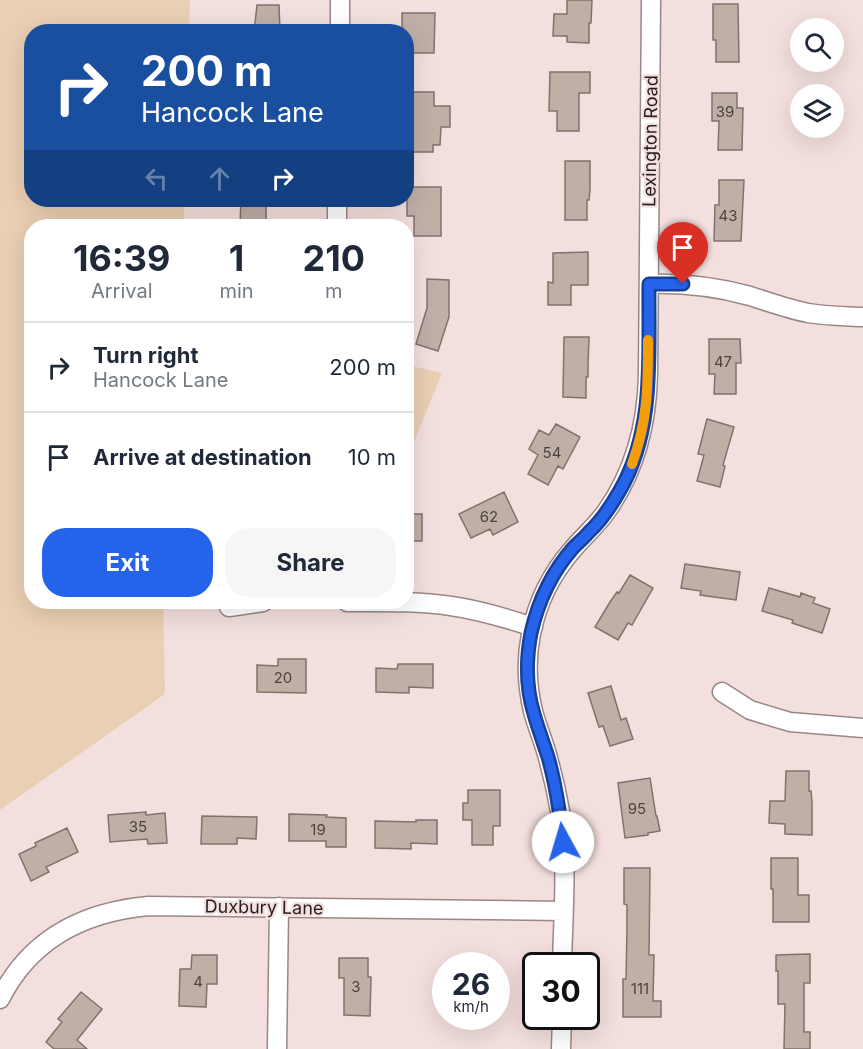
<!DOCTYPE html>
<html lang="en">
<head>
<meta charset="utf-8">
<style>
	:root { --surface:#fff; --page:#f6f6f7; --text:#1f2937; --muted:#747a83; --line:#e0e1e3; --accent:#2563eb }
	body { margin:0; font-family:Inter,sans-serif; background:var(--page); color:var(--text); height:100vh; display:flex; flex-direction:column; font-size:22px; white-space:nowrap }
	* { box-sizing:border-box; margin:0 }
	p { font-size:20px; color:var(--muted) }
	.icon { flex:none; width:33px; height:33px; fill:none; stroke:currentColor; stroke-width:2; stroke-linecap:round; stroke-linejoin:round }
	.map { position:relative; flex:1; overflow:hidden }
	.side { position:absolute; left:24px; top:219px; width:390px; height:390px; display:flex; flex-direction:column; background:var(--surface); border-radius:24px; box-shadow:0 6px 24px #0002 }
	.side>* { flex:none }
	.guide { position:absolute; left:24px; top:24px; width:390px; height:183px; border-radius:24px; box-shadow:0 6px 24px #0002; background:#1a4fa0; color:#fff; overflow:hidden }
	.controls { position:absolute; left:790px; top:18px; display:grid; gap:12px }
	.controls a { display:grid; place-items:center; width:54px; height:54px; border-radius:50%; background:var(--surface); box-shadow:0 6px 24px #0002; font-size:30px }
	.speed { position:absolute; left:432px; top:952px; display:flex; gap:12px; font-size:30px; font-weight:700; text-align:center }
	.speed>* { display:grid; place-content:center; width:78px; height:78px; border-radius:50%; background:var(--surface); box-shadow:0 6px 24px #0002; line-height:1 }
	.speed small { font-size:15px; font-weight:400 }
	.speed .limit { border:3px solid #111; border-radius:9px; background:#fff; color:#111 }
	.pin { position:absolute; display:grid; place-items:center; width:51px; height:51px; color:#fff; margin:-62px -26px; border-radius:50% 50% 50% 0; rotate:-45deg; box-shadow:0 0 6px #0007 }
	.pin .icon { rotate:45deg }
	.me { position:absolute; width:66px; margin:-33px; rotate:354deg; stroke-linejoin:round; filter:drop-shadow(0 0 4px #0008) }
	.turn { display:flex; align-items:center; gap:21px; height:126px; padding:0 18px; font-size:27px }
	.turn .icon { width:78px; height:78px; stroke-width:2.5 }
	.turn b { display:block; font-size:42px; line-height:51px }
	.lanes { display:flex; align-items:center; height:57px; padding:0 18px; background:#0003; justify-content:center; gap:30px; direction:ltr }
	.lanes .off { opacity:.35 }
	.eta { display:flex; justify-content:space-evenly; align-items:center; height:102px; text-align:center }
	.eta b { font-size:36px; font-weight:700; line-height:42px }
	.button { display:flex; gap:12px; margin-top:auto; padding:12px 18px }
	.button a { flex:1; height:69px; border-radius:24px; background:var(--accent); color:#fff; font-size:24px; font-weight:700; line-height:69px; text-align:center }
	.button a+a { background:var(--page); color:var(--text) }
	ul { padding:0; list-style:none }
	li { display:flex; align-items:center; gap:18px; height:90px; padding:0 18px; border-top:2px solid var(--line) }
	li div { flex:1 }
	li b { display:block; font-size:22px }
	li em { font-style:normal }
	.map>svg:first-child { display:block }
</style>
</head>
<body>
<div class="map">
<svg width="863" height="1049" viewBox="0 0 863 1049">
	<rect width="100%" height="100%" fill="#f3dfdd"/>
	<!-- green -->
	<path fill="#e9cfb3" d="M0 0H190L189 31 32 32V200H184V226H32V602H163L165 694 0 810Z
		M407 365 442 373 413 444 407 445Z"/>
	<!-- building -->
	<path fill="#bfafa7" stroke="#82726b" stroke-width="1.5" d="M567 0H592L591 23H589V43L567 42V36H553L554 14H567Z
		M713 4H738L739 62H716V40H713Z
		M257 5H279L280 32H254Z
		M402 13H435L434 53H406V32H402Z
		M550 72H590V93H579V131H557V111H549Z
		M411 92H434V106H450V127H441L440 145H433V152H406V130H409Z
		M712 93H737V108H743L742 150H718L719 121H712Z
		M565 161H590V189L589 200H587V220H565Z
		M719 180H744L741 241H714L715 205H719Z
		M407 187H441V236H414V216H407Z
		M241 200H266V226H240Z
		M588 252V285H571V305H548V282L553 283V253Z
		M427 279 449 280V317L438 351 416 344 427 308Z
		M564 337H589L588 366V377H586V398L563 397Z
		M709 339H740L741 363H736V394H714L715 374H709Z
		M707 419 734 427 723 465 725 466 720 487 697 481 704 455 698 454Z
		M556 424 580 437 563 469 558 466 548 485 528 474 538 455 529 449 539 430 549 435Z
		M504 492 518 522 493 535 490 529 471 538 459 514Z
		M406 514H422V541H406Z
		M685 564 740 572 736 600 700 595 701 591 681 588Z
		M630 575 653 588 632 625 628 623 618 640 595 627 610 602 617 592 619 593Z
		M769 588 800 597 801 593 815 598 813 603 830 609 822 633 792 623 793 620 762 611Z
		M278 659H306V693L257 692V665L278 666Z
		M398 664H433V688L409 687V693L376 692V668L397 669Z
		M611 686 621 720 626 718 633 739 610 746 603 726 599 727 588 693Z
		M786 771H809V791H811L812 802V835L785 834V824L769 823 770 801H785Z
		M650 778 656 816H657L660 831 648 833V835L625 838 618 783Z
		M468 790H500V826H493V845H472V820H463V803H468Z
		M146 812V815L165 813 167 843 148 844 147 839 110 842 108 815Z
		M289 814 327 815 326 817 346 818V847H326V841H289Z
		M202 816 257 817 256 839 237 838V844H201Z
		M416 820H437V844L411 843V849L375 848V821L416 822Z
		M67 828 78 852 46 867 49 872 31 881 19 854 36 846 35 843Z
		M771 858H798V895H809V922H773V889H771Z
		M624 868H650L649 955H654L653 1001H661V1017H623V979H626L627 926V905L624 904Z
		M810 954V983H804V1032H810V1049H784L785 1004H778V971H776V955Z
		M192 955H217V984H207L206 1007 179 1006 180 969H191Z
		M339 958H368V977H371L370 1016 344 1015V978H339Z
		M81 992 102 1009 77 1040 87 1049H54L46 1042 62 1022 58 1019Z"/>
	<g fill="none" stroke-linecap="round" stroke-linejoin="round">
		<!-- minor casing -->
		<g stroke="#998785" stroke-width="21">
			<path id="minor" d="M340 32V0
				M337 226V200
				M649 284C683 283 717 287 750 296 769 302 788 309 808 313 826 316 844 316 863 317
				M347 602C382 602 416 601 451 606 479 610 506 618 533 627
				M229 607 263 602
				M722 692 750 710 790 722 863 728
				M562 966C563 915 568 862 560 811 557 794 553 776 548 758 544 742 537 727 533 711 527 686 526 659 531 634 537 603 552 573 573 549 584 536 596 526 606 512 635 471 647 424 648 375L651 0
				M0 999C30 939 84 912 148 906L563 911
				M277 1049 279 907
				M561 1049 562 1017"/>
		</g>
		<!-- minor -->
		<use href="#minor" stroke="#fff" stroke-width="18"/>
	</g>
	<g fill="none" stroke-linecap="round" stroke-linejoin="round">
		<!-- route casing -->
		<g stroke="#184099" stroke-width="15">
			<path id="route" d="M563 842C560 813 556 785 548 757 543 742 538 728 534 714 526 688 526 659 531 633 538 602 552 572 573 548 578 543 584 538 589 532 601 521 611 506 619 492 656 429 648 354 649 284H683"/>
		</g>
		<!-- route -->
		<use href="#route" stroke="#2563eb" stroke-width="10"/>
		<!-- slow -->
		<path stroke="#f59e0b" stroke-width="10" d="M632 464C648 421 648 385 648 340"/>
	</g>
	<g text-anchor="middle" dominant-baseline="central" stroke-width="4.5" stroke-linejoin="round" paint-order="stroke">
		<!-- number labels -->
		<g font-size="15" fill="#4c4340">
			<text x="725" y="111">39</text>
			<text x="728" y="215">43</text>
			<text x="723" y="361">47</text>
			<text x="552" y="452">54</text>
			<text x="489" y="516">62</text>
			<text x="283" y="677">20</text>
			<text x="637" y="808">95</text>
			<text x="138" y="826">35</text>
			<text x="318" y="829">19</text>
			<text x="198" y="981">4</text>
			<text x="356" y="986">3</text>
			<text x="640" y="988">111</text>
		</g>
		<!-- street labels -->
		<g font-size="18" fill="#261f1e" stroke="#f3dfdd">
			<text transform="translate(650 141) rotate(-89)">Lexington Road</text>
			<text transform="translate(264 907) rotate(1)">Duxbury Lane</text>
		</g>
	</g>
</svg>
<div class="controls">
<a><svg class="icon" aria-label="search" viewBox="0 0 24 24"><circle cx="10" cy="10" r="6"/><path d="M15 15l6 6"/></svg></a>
<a><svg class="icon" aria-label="layers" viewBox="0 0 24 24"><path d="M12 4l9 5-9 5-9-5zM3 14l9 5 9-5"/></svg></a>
</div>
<div class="speed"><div>26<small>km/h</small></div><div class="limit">30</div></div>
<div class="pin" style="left:683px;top:284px;background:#d93025"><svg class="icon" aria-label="arrive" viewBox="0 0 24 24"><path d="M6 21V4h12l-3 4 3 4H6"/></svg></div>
<svg class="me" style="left:563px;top:842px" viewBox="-20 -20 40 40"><circle r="19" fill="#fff"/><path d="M0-13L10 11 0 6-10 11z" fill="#2563eb"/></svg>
<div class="guide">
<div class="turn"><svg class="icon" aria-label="right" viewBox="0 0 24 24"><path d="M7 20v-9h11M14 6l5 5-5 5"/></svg><div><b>200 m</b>Hancock Lane</div></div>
<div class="lanes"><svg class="icon off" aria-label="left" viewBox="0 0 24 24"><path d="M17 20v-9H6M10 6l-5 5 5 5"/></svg><svg class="icon off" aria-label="ahead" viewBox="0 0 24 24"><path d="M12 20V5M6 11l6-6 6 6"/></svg><svg class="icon" aria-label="right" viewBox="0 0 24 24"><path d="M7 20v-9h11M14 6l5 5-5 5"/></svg></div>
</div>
<section class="side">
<div class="eta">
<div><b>16:39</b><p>Arrival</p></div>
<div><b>1</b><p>min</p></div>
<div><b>210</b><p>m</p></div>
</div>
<ul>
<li><svg class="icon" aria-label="right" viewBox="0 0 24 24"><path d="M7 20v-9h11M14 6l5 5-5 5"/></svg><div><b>Turn right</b><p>Hancock Lane</p></div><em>200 m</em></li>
<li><svg class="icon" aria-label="arrive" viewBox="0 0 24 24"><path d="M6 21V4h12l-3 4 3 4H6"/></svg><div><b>Arrive at destination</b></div><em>10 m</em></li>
</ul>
<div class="button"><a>Exit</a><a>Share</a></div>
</section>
</div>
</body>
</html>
